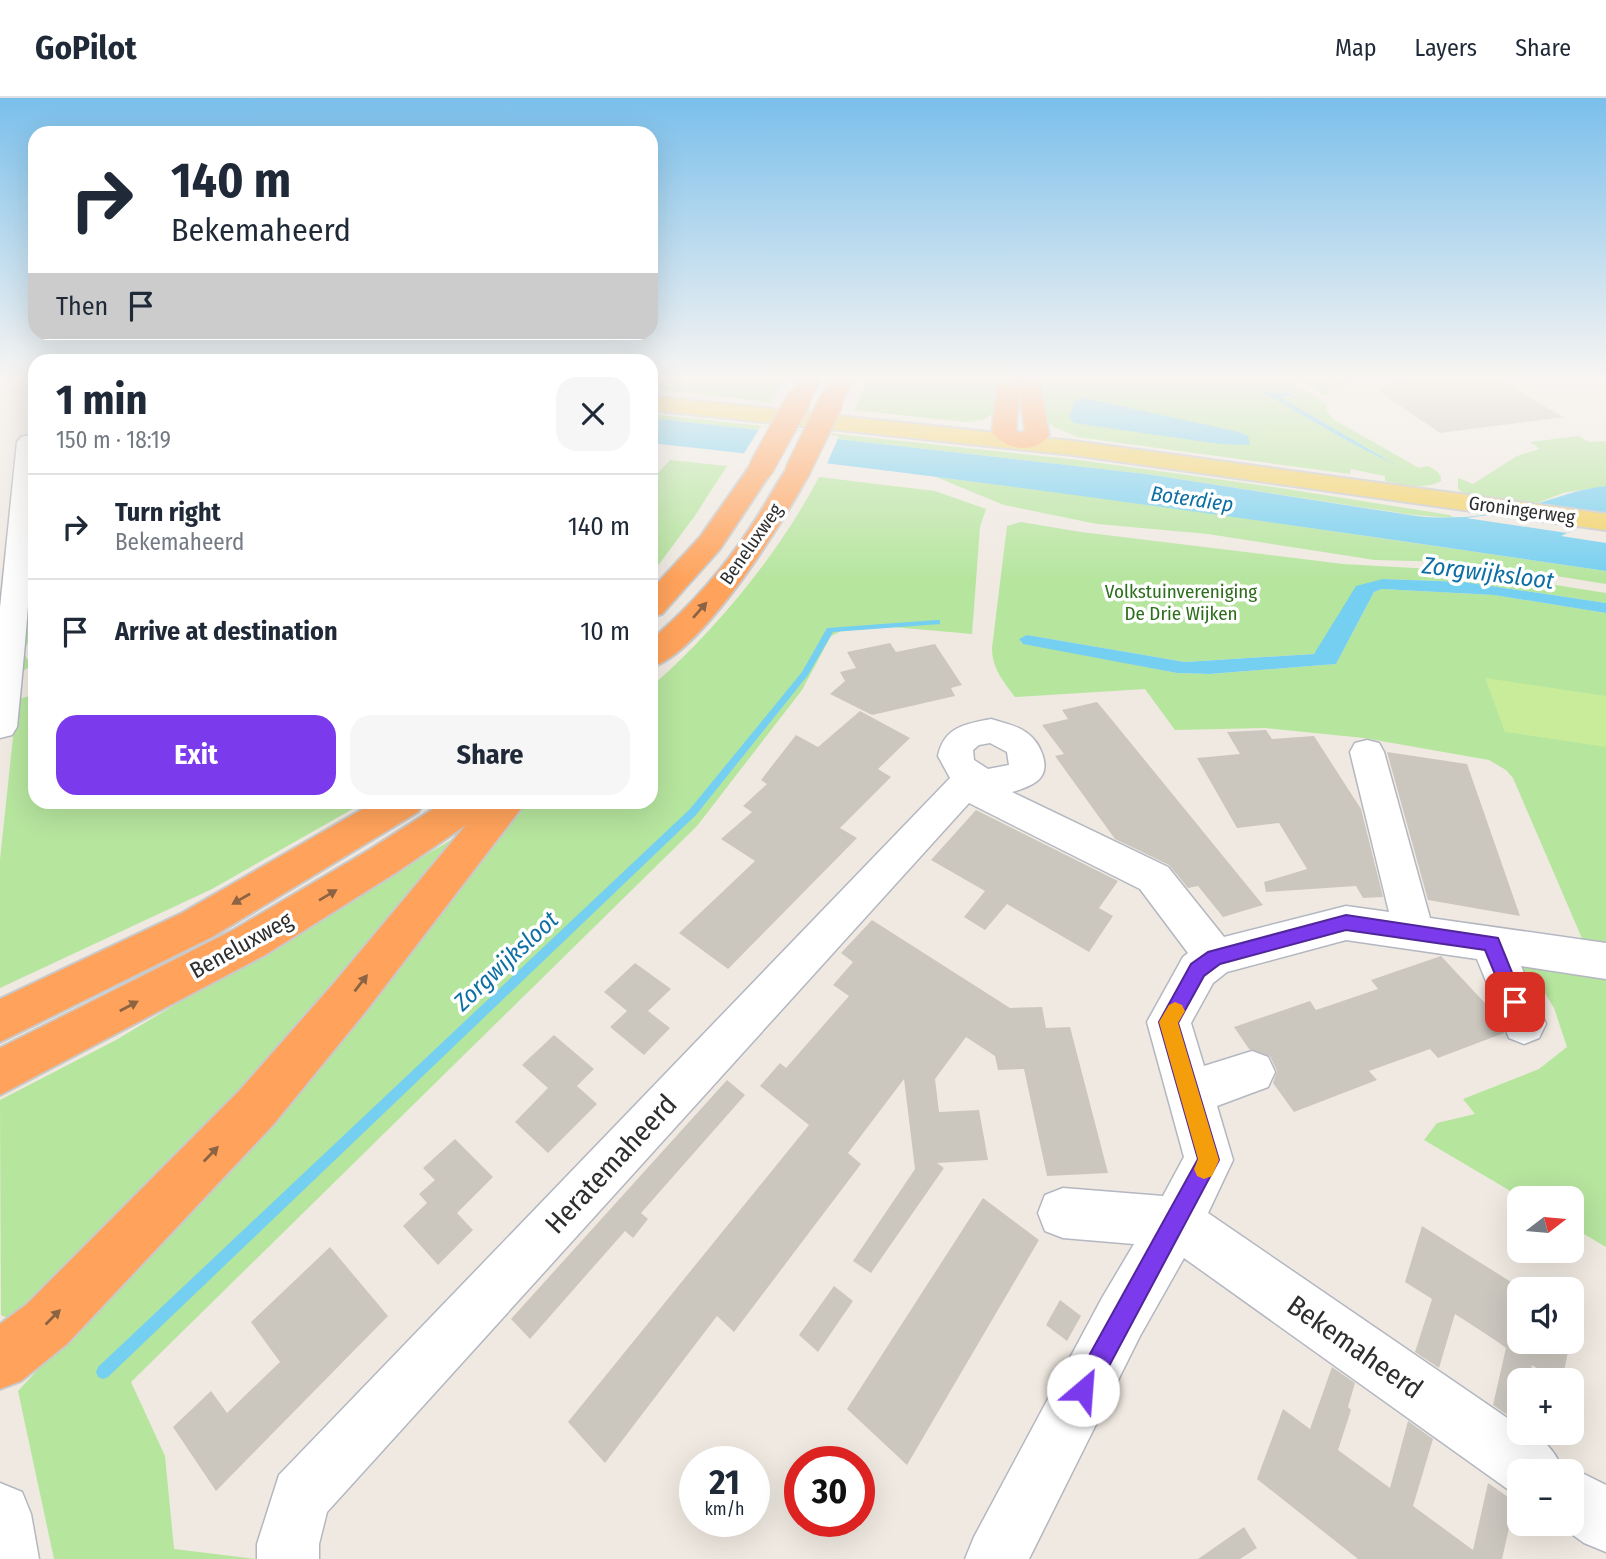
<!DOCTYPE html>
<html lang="en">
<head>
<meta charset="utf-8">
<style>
	:root { --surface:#fff; --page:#f6f6f7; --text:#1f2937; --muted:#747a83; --line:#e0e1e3; --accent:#7c3aed }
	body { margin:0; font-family:"Fira Sans Condensed",sans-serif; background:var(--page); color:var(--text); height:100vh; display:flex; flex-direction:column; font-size:26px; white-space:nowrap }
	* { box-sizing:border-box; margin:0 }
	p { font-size:23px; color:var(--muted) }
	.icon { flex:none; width:38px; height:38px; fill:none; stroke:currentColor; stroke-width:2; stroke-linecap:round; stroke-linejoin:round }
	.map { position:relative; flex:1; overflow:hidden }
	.panel { position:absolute; left:28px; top:256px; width:630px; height:455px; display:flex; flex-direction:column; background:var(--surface); border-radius:21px; box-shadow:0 7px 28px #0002 }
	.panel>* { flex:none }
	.top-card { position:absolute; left:28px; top:28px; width:630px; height:214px; border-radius:21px; box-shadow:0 7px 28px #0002; background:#fff; color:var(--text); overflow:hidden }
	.needle { width:46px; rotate:74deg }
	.fabs { position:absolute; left:1507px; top:1088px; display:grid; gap:14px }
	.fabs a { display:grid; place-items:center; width:77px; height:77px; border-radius:14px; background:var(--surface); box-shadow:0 7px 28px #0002; font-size:35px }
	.speed { position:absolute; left:679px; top:1348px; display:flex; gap:14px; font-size:35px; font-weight:700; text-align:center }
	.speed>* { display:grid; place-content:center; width:91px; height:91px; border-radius:50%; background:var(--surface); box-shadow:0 7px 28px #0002; line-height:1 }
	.speed small { font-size:18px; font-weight:400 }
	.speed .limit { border:10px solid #d22; background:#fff; color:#111 }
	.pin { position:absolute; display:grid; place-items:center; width:60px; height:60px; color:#fff; margin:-30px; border-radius:14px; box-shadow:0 4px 10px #0006 }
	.me { position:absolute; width:77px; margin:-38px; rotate:27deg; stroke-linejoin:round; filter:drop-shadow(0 0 5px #0008) }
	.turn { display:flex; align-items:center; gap:24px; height:147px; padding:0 28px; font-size:32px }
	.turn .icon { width:91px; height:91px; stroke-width:2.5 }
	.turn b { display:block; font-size:49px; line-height:60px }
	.then { display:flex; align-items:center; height:66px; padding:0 28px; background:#0003; gap:14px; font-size:26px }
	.round { display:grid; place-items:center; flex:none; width:74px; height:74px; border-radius:21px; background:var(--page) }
	.overview { display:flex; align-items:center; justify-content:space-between; height:119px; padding:0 28px }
	h1 { font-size:42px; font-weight:700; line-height:52px }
	.cta { display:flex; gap:14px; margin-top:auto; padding:14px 28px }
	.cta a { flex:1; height:80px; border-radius:21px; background:var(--accent); color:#fff; font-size:28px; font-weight:700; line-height:80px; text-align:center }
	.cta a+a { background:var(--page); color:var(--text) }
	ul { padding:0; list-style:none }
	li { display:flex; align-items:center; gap:21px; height:105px; padding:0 28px; border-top:2px solid var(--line) }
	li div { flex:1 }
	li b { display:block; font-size:26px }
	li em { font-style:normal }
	header { display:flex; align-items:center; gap:42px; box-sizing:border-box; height:98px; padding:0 35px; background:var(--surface); border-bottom:2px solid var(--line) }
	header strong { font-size:33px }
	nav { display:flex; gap:38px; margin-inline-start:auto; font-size:24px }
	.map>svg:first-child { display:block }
</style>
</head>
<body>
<header>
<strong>GoPilot</strong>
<nav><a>Map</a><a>Layers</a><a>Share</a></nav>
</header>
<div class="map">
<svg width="1606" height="1461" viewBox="0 0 1606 1461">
	<rect width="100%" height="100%" fill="#efe9e1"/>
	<!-- green -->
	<path fill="#b6e59e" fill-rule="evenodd" d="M651 278 697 281 786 278 769 304 651 291Z
		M869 278H1002L995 314 983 322 965 324 854 312Z
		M1036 278H1282L1327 306V314L1333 321 1419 370 1428 368C1434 371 1442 375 1441 383 1425 392 1403 387 1385 383V378L1351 371 1350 376 1077 339C1071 335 1063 334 1056 330 1036 319 1038 297 1036 278ZM1260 292 1277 296 1292 294 1297 297 1281 300 1282 302 1397 367 1355 347Z
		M1294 278H1330L1322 283 1332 286 1347 278H1359L1325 297Z
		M651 316 1079 362 1274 389 1450 417 1454 420 1413 417 1146 376 651 320Z
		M1579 338 1589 344 1606 343V388L1563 395 1532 407 1467 398 1458 391V380L1473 386 1517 358 1540 351 1530 344Z
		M670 362 727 368 694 419 651 477V382Z
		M819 379 935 393 986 411 980 429 972 536 893 529 841 533 831 538 802 592 697 728 131 1284 165 1358 174 1451 256 1461H54L18 1293 290 999 470 762 527 704H651V589C717 531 778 457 819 379Z
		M936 379 1119 402 1606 473V486L1494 468 1453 464 1375 462 1208 436 1097 426 1004 407Z
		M35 415V522L24 556 32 567 19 576Z
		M1021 424 1081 434 1343 466 1468 473 1606 495V505L1464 484 1383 481 1314 556 1185 564 1027 537 1020 544 1177 575 1209 576 1336 566 1374 494 1382 491 1494 497 1606 515V855L1587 852 1513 680 1506 672 1489 662 1364 640 1265 630 1175 632 1145 591 1015 599C1003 583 992 570 992 550L1007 428Z
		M35 597V704H365L212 791 0 890V762L17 601Z
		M476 727 286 961 13 1223 1 1217 0 1002 116 942Z
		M1521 868 1606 871V1149L1572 1129V1101H1524L1424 1042 1437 1025 1475 1016 1463 1001 1539 971 1567 949 1554 910 1545 895 1531 894Z"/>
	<!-- pitch -->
	<path fill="#c9ec9a" d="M1485 580 1606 598V649L1505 634Z"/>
	<!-- water -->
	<path fill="#75cff0" d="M1258 292 1271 295H1297L1281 300 1398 368 1355 347Z
		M1084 300 1239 334 1248 338 1250 347 1220 346 1074 325 1069 319 1075 303Z
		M651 320 1146 376 1416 418C1455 422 1490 418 1528 408 1556 401 1576 391 1606 388V417L1561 438 1606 445V473C1288 426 970 380 651 345Z
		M1383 481 1464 484 1606 505V515L1494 497 1382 491 1374 494 1336 566 1209 576 1177 575 1023 546 1019 541 1027 537 1185 564 1314 556 1356 488Z"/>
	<!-- pier -->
	<path fill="#efe9e1" d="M761 328 839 338 826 368 743 357Z
		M1496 416 1583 428 1567 435 1466 420Z"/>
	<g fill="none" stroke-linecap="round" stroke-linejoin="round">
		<!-- stream -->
		<path fill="#75cff0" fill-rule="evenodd" d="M937 522H940V526L833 534 808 577 696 717 108 1279 103 1281 98 1279 96 1274 98 1269 690 711 802 574 827 530Z"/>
	</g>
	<!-- building -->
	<path fill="#cbc7bf" d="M1405 278H1491L1564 319 1440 335 1378 293Z
		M890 545 896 554 935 546 962 587 951 590 955 598 872 617 830 596 845 583 840 574 856 570 847 554Z
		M1097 604 1112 622 1263 807 1223 819 1198 788 1188 790 1169 767 1115 741 1055 658 1064 656 1042 627 1068 621 1062 612Z
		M860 613 910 640 878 671 891 679 840 730 857 740 728 871 679 835 755 763 721 741 752 714 743 708 767 686 761 682 796 637 818 649Z
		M1266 632 1272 641 1314 638 1361 711 1383 799 1363 800 1356 788 1266 794 1264 784 1307 771 1279 725 1237 730 1197 660 1240 656 1227 634Z
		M1387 654 1467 666 1520 818 1428 802Z
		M976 712 1118 783 1099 810 1113 818 1089 854 1007 806 985 832 964 819 985 793 931 762Z
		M872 822 1010 910 1042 909 1046 930 1070 929 1108 1075 1047 1078 1024 971 998 972 995 958 966 939 935 981 939 1014 979 1012 988 1062 937 1065 944 1070 871 1175 853 1163 915 1071 904 981 848 1055 861 1066 734 1234 717 1218 605 1365 568 1324 809 1027 760 988 780 965 786 970 849 898 833 887 853 864 841 855Z
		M1441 858 1497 918 1504 935 1438 960 1430 951 1369 973 1377 982 1294 1014 1273 985 1277 973 1270 958 1249 951 1234 929 1310 903 1316 912 1378 891 1371 882Z
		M635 865 671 891 648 913 670 930 644 957 610 929 627 913 604 894Z
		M554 937 594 971 577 988 597 1006 548 1055 515 1024 548 990 522 967Z
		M727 982 745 997 641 1115 648 1121 633 1140 625 1133 530 1241 511 1221Z
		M455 1041 493 1079 457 1115 473 1132 438 1167 403 1128 427 1105 419 1096 435 1082 423 1070Z
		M983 1100 1039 1142 907 1367 847 1311Z
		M1422 1128 1519 1189V1244H1570L1562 1283H1557L1532 1267 1528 1283H1519V1325L1493 1307 1506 1250 1498 1244 1455 1216 1439 1270 1415 1254 1432 1201 1405 1184Z
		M330 1149 388 1218 216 1393 173 1329 211 1293 227 1315 280 1264 251 1224Z
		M834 1188 853 1203 818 1254 799 1237Z
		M1060 1202 1081 1218 1067 1243 1046 1227Z
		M1332 1269 1355 1285 1348 1309 1351 1312 1338 1352 1390 1390 1408 1323 1433 1341 1413 1408 1473 1452 1488 1385 1515 1404 1502 1461H1358L1257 1381 1283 1311 1310 1331Z
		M1244 1429 1257 1450 1240 1461H1198Z"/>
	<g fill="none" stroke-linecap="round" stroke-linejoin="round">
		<!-- minor casing -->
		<g stroke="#b4b7c1" stroke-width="3">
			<path id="minor" d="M29 337 35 339C35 436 27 532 17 629L12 637 0 640V510L17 344 21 339Z
				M991 621C1003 625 1017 627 1027 635 1040 644 1053 671 1037 683 1031 688 1019 692 1012 694L1168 769 1224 839 1346 808 1389 814 1350 654 1355 645 1367 642 1379 645 1384 654 1430 820 1606 845V881L1521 868 1546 926 1539 940 1524 946 1509 940 1477 861 1346 842 1227 874 1213 885 1191 925 1204 968 1252 953 1268 959 1275 974 1268 989 1217 1008 1233 1062 1208 1115 1519 1328V1335C1542 1335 1556 1354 1563 1373L1572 1370 1606 1387V1454L1584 1445 1558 1426H1572V1374H1519V1398L1513 1395 1184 1160 1140 1238 1029 1461H965L974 1439 1102 1200 1134 1146 1063 1140 1045 1133 1038 1115 1045 1097 1063 1090 1163 1098 1184 1059 1147 924 1183 859 1188 855 1140 791 969 705 327 1414 319 1446V1461H257V1446L279 1377 950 680 938 658C944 629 965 626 991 621ZM990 645 1007 654 1009 667 988 671 974 662 973 652 979 647Z
				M0 1385 22 1394 31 1416 39 1461H0Z"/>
		</g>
		<!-- major casing -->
		<g stroke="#c9c9c9" stroke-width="4">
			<path id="major" d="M651 298 1073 343 1606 416V432L1073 357 651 312Z"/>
		</g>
		<!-- highway casing -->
		<g stroke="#c9c9c9" stroke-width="4">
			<path id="highway" d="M801 278H823L807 306H791L788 301Z
				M834 278H856L839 309H823L820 304Z
				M998 278H1020L1016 332 1020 335 1025 333 1019 291 1020 278H1042L1041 291 1049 337C1035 357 1005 352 992 334Z
				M761 362 770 365 774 370 720 451 662 516 651 519V492L700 439 752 365Z
				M797 366 806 369 810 374C785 421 701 556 651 569V542C691 508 726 468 754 424 766 406 776 386 788 369Z
				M375 704H424L418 714 212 839 0 944V901L182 815Z
				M444 704H526L366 913 273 1027 67 1246 21 1283 0 1291V1226L27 1206 239 993 334 885 466 727 397 774 265 857 0 997V950L235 831 369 752Z"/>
		</g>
		<!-- minor -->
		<use href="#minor" fill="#fff" fill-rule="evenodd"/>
		<!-- major -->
		<use href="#major" fill="#f2d163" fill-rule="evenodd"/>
		<!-- highway -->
		<use href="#highway" fill="#ffa35c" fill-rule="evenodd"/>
		<!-- highway-bridge casing -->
		<g stroke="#c9c9c9" stroke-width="27" stroke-linecap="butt">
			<path id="highway-bridge" d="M761 370 799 301
				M797 374 831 304"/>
		</g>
		<!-- highway-bridge -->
		<use href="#highway-bridge" stroke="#ffa35c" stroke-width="24"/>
	</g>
	<!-- one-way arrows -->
	<defs><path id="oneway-solid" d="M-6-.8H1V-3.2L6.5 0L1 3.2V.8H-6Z" transform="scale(1.75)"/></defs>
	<g fill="#8c6343">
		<use href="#oneway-solid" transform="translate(700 512) rotate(-49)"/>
		<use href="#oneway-solid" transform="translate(328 797) rotate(-31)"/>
		<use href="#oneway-solid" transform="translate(241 801) rotate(150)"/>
		<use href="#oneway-solid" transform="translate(361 885) rotate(-52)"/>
		<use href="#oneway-solid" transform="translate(129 908) rotate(-28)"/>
		<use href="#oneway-solid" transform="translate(211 1056) rotate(-46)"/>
		<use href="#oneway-solid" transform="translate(53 1219) rotate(-45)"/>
	</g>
	<!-- sky -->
	<linearGradient id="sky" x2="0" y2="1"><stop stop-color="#7abfeb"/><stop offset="0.58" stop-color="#f8f5f2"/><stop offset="1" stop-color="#f8f5f2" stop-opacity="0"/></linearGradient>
	<rect width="1606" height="482" fill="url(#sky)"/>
	<!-- route -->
	<path fill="#7c3aed" stroke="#51269a" stroke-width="2" d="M1346 817 1498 840 1524 904 1522 910 1515 913 1509 910 1485 852 1346 832 1220 866 1204 878 1178 925 1219 1062 1092 1300 1083 1304 1075 1300 1071 1292 1075 1283 1198 1061 1159 924 1191 866 1208 854Z"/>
	<!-- slow -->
	<path fill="#f59e0b" d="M1175 904 1182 907 1185 913 1178 925 1219 1062 1212 1078 1204 1081 1197 1078 1194 1071 1198 1061 1159 924 1169 907Z"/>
	<g text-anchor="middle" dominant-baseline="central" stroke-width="7" stroke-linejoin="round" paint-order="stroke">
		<!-- far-street labels -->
		<g font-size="19" fill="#2e2e2e" stroke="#fff">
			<text transform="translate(1522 412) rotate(8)">Groningerweg</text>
			<text transform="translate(751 446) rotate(-55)">Beneluxweg</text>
		</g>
		<!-- far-park labels -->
		<g font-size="19" fill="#2c6e1b" stroke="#fff">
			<text x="1181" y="493">Volkstuinvereniging<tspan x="1181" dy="22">De Drie Wijken</tspan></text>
		</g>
		<!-- far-water labels -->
		<g font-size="21" font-style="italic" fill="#0d6fa3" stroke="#fff">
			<text transform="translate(1192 401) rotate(8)">Boterdiep</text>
		</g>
		<!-- street labels -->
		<g font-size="23" fill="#2e2e2e" stroke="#fff">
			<text transform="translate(241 847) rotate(-29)">Beneluxweg</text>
		</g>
		<!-- water labels -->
		<g font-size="24" font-style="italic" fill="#0d6fa3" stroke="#fff">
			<text transform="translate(1488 475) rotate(7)">Zorgwijksloot</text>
			<text transform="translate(506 863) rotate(-43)">Zorgwijksloot</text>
		</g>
		<!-- near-street labels -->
		<g font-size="28" fill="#2e2e2e" stroke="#fff">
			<text transform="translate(611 1066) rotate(-47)">Heratemaheerd</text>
			<text transform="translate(1355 1249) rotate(35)">Bekemaheerd</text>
		</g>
	</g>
</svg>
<div class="fabs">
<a><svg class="needle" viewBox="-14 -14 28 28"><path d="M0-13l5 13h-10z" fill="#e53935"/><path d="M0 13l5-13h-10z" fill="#747a83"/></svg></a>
<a><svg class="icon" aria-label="sound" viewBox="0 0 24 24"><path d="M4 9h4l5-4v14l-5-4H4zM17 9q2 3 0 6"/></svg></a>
<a>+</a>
<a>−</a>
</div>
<div class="speed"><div>21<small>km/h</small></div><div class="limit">30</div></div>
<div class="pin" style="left:1515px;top:904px;background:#d93025"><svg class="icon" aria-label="arrive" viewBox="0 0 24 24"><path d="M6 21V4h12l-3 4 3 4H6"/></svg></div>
<svg class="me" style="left:1083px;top:1292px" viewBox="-20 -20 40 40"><circle r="19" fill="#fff"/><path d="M0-13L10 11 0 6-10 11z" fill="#7c3aed"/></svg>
<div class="top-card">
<div class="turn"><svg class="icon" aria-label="right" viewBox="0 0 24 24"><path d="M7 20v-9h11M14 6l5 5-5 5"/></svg><div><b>140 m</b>Bekemaheerd</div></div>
<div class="then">Then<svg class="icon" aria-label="arrive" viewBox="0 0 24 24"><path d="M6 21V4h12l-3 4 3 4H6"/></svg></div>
</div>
<section class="panel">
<div class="overview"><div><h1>1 min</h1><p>150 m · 18:19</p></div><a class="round"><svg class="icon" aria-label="close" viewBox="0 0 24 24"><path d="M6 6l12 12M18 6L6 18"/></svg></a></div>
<ul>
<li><svg class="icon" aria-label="right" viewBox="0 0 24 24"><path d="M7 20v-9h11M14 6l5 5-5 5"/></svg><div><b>Turn right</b><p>Bekemaheerd</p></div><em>140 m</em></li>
<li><svg class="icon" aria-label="arrive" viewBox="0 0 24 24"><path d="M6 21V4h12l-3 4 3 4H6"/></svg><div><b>Arrive at destination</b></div><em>10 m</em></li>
</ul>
<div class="cta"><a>Exit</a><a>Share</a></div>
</section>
</div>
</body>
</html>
